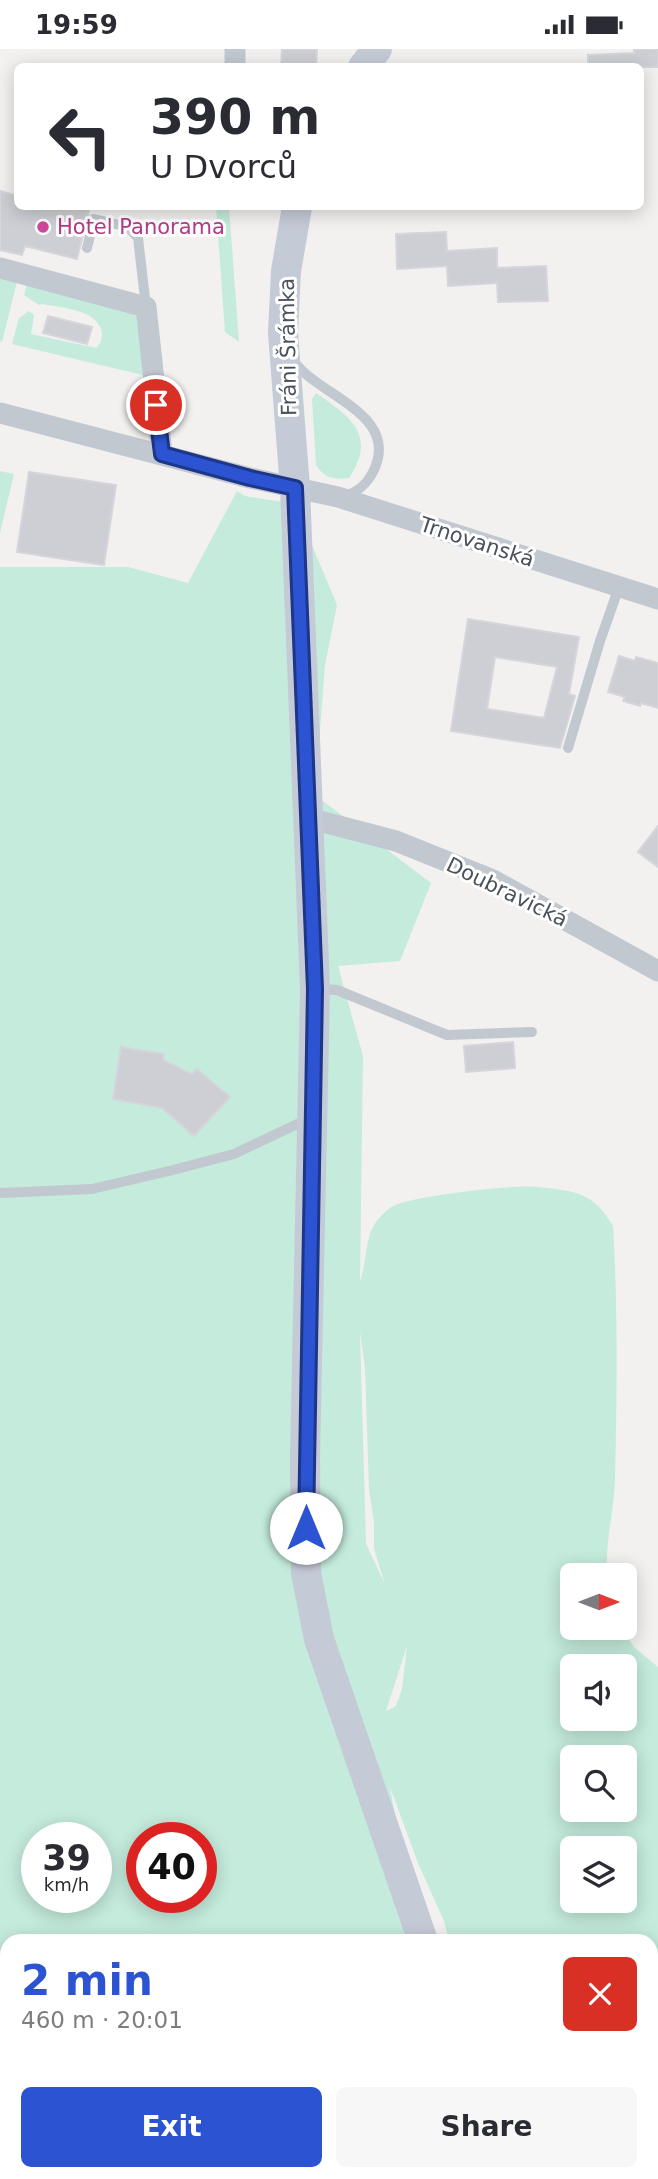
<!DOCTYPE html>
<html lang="en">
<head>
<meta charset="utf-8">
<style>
	:root { --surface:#fff; --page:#f7f7f7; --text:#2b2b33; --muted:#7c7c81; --accent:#2c53d1 }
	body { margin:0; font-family:"DejaVu Sans",sans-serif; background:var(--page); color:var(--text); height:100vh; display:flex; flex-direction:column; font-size:26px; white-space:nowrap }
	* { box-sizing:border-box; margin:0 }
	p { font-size:23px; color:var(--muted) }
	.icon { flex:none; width:38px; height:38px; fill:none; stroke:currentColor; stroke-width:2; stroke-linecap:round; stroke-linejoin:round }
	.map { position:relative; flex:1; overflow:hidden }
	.details { position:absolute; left:0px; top:1885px; width:658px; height:247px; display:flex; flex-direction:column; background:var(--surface); border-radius:21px 21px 0 0; box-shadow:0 4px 18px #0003 }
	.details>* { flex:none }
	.hud { position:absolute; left:14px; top:14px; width:630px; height:147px; border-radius:10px; box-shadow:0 4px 18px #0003; background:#fff; color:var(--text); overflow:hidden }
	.needle { width:46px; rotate:90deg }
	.buttons { position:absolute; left:560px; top:1514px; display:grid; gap:14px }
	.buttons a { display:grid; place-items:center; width:77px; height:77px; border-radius:10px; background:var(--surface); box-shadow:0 4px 18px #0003; font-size:35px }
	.speed { position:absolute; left:21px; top:1773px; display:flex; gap:14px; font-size:35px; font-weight:700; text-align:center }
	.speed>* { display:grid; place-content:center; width:91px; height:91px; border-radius:50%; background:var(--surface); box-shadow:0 4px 18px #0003; line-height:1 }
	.speed small { font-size:18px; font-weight:400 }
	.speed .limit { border:10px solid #d22; background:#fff; color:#111 }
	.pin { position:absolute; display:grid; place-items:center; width:60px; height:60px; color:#fff; margin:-30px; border:4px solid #fff; border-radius:50%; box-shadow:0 2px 7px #0007 }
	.me { position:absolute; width:77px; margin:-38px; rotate:0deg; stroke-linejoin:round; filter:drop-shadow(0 0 5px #0008) }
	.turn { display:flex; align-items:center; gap:24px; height:147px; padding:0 21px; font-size:32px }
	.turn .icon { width:91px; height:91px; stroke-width:2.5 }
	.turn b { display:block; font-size:49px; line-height:60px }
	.round { display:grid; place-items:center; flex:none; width:74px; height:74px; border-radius:10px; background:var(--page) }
	.overview { display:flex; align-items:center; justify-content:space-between; height:119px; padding:0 21px }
	h1 { font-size:42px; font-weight:700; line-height:52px; color:var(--accent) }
	.button { display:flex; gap:14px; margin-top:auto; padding:14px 21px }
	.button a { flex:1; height:80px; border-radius:10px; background:var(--accent); color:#fff; font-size:28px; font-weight:700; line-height:80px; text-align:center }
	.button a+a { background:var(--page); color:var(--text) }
	.status { display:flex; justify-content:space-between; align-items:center; height:49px; padding:0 35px; background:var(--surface); direction:ltr }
	.status svg { height:19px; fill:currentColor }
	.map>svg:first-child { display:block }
</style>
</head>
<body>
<div class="status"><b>19:59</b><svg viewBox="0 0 49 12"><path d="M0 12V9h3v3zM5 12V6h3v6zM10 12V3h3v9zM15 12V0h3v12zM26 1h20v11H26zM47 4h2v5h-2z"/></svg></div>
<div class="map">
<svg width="658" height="2130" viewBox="0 0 658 2130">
	<rect width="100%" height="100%" fill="#f2f1f0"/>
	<!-- green -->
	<path fill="#c4ebdb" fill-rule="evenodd" d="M216 158H229L239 293 225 283Z
		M0 225 18 229 2 293 0 292Z
		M28 232 132 261 138 270 147 327 12 295 19 269 29 262 34 266 31 285 96 299C100 295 102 291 102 285 100 260 61 259 42 255L39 256 24 246Z
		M316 344C349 367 378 385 349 429 335 431 324 429 316 416L312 350Z
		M0 422 14 425 0 484Z
		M237 442 245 447 284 453 312 496 337 556 325 616 315 746 431 834 400 912 338 917 363 1007 360 1232C368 1212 363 1185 381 1167 384 1164 389 1159 393 1157 412 1147 514 1135 537 1138 550 1139 567 1141 579 1145 596 1152 604 1162 613 1177 618 1262 617 1345 615 1430 614 1462 605 1494 607 1526H572V1578L621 1579 634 1598 658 1618V1922L651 1923V1892H449L444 1872 418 1814 390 1738 417 1892H7V2124L327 2125 307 2130H0V518H128L188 534ZM360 1283 365 1319 369 1440 374 1474V1500L385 1535 366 1495ZM407 1597 402 1640 396 1657 386 1662ZM572 1617H625V1670H572ZM572 1708H625V1760H572ZM37 1788H96V1848H37ZM142 1788H201V1848H142ZM572 1799H625V1852H572Z
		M658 2029V2130H533L540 2124H651V2035Z"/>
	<!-- building -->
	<path fill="#cecfd4" stroke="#d5d5db" stroke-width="2" fill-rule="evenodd" d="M282 0H317L316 18H281Z
		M634 0H658V18H588V6L634 4Z
		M0 142 18 147V158H90L77 210 25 197 22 206 0 201Z
		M446 183 447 202 497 199V219L546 217 548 252 498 253 497 234 448 237 447 217 397 220 396 185Z
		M48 267 92 278 87 295 43 284Z
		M29 423 116 436 104 516 17 503Z
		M468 570 579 588 569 645 575 647 560 699 451 682ZM495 608 557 618 544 669 487 660Z
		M619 607 635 612 636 608 658 614V659L641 654 640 657 623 652 625 648 608 643Z
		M658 777V818L638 803Z
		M513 993 515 1019 466 1023 464 997Z
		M121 998 164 1005 163 1011 192 1025 197 1020 230 1048 194 1087 162 1059 113 1050Z"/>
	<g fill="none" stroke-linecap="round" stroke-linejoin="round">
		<!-- lane -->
		<path stroke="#c2c8d0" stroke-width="10" d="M87 199 94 170 128 178 138 189 146 258
			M291 308C312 346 403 363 373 423 366 436 358 443 345 447
			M568 699 600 592 619 538
			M317 940 337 941 447 986 532 983
			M0 1144 92 1140 173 1121 234 1105 310 1069"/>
		<!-- street -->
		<path stroke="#c2c8d0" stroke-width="21" d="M235 18V0
			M0 219 146 258 162 405
			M0 364 250 429 338 448 658 550
			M308 769 396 792 493 831 658 922"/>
		<!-- secondary -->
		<path stroke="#c5cad7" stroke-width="30" d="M363 18 377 0
			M297 158 286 222 283 284 295 439 315 940 305 1408 306 1524 319 1590 423 1892
			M309 2130 314 2124"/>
	</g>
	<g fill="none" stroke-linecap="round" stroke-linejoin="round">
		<!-- route casing -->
		<g stroke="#1d3688" stroke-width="18">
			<path id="route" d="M156 356 162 405 250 429 295 439 315 940 306 1479"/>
		</g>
		<!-- route -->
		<use href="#route" stroke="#2c53d1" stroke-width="12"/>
	</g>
	<!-- markers -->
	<circle fill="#d1479c" stroke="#fff" stroke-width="2.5" cx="43" cy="178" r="7"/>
	<g text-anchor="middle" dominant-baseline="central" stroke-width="6" stroke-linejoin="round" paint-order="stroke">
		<!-- hotel labels -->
		<g font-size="21" fill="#b23c85" stroke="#fff" text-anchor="start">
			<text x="57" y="178">Hotel Panorama</text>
		</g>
		<!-- street labels -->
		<g font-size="21" fill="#4a505c" stroke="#fff">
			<text transform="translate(288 298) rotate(-91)">Fráni Šrámka</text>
			<text transform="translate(477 493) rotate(18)">Trnovanská</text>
			<text transform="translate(507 843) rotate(26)">Doubravická</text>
		</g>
	</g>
</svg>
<div class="buttons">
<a><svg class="needle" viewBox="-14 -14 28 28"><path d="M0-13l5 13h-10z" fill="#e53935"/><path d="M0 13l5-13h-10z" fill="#7c7c81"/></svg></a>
<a><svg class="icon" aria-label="sound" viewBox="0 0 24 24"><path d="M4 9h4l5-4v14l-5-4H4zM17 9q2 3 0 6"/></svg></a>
<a><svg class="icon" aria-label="search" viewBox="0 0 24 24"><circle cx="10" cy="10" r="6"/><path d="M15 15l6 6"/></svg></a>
<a><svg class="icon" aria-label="layers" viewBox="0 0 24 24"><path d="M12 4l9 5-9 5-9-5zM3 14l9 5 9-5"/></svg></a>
</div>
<div class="speed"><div>39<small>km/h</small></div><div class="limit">40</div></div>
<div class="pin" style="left:156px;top:356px;background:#d93025"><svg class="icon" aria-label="arrive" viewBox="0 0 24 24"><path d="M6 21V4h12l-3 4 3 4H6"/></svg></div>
<svg class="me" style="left:306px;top:1479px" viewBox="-20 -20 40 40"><circle r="19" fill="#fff"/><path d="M0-13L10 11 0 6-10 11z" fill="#2c53d1"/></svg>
<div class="hud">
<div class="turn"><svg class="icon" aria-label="left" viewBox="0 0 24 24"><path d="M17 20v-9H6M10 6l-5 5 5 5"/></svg><div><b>390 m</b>U Dvorců</div></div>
</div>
<section class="details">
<div class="overview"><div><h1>2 min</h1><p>460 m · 20:01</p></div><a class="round" style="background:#d93025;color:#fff"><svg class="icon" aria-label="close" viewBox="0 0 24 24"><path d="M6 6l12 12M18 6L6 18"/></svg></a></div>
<div class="button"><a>Exit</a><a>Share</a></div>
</section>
</div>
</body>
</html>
